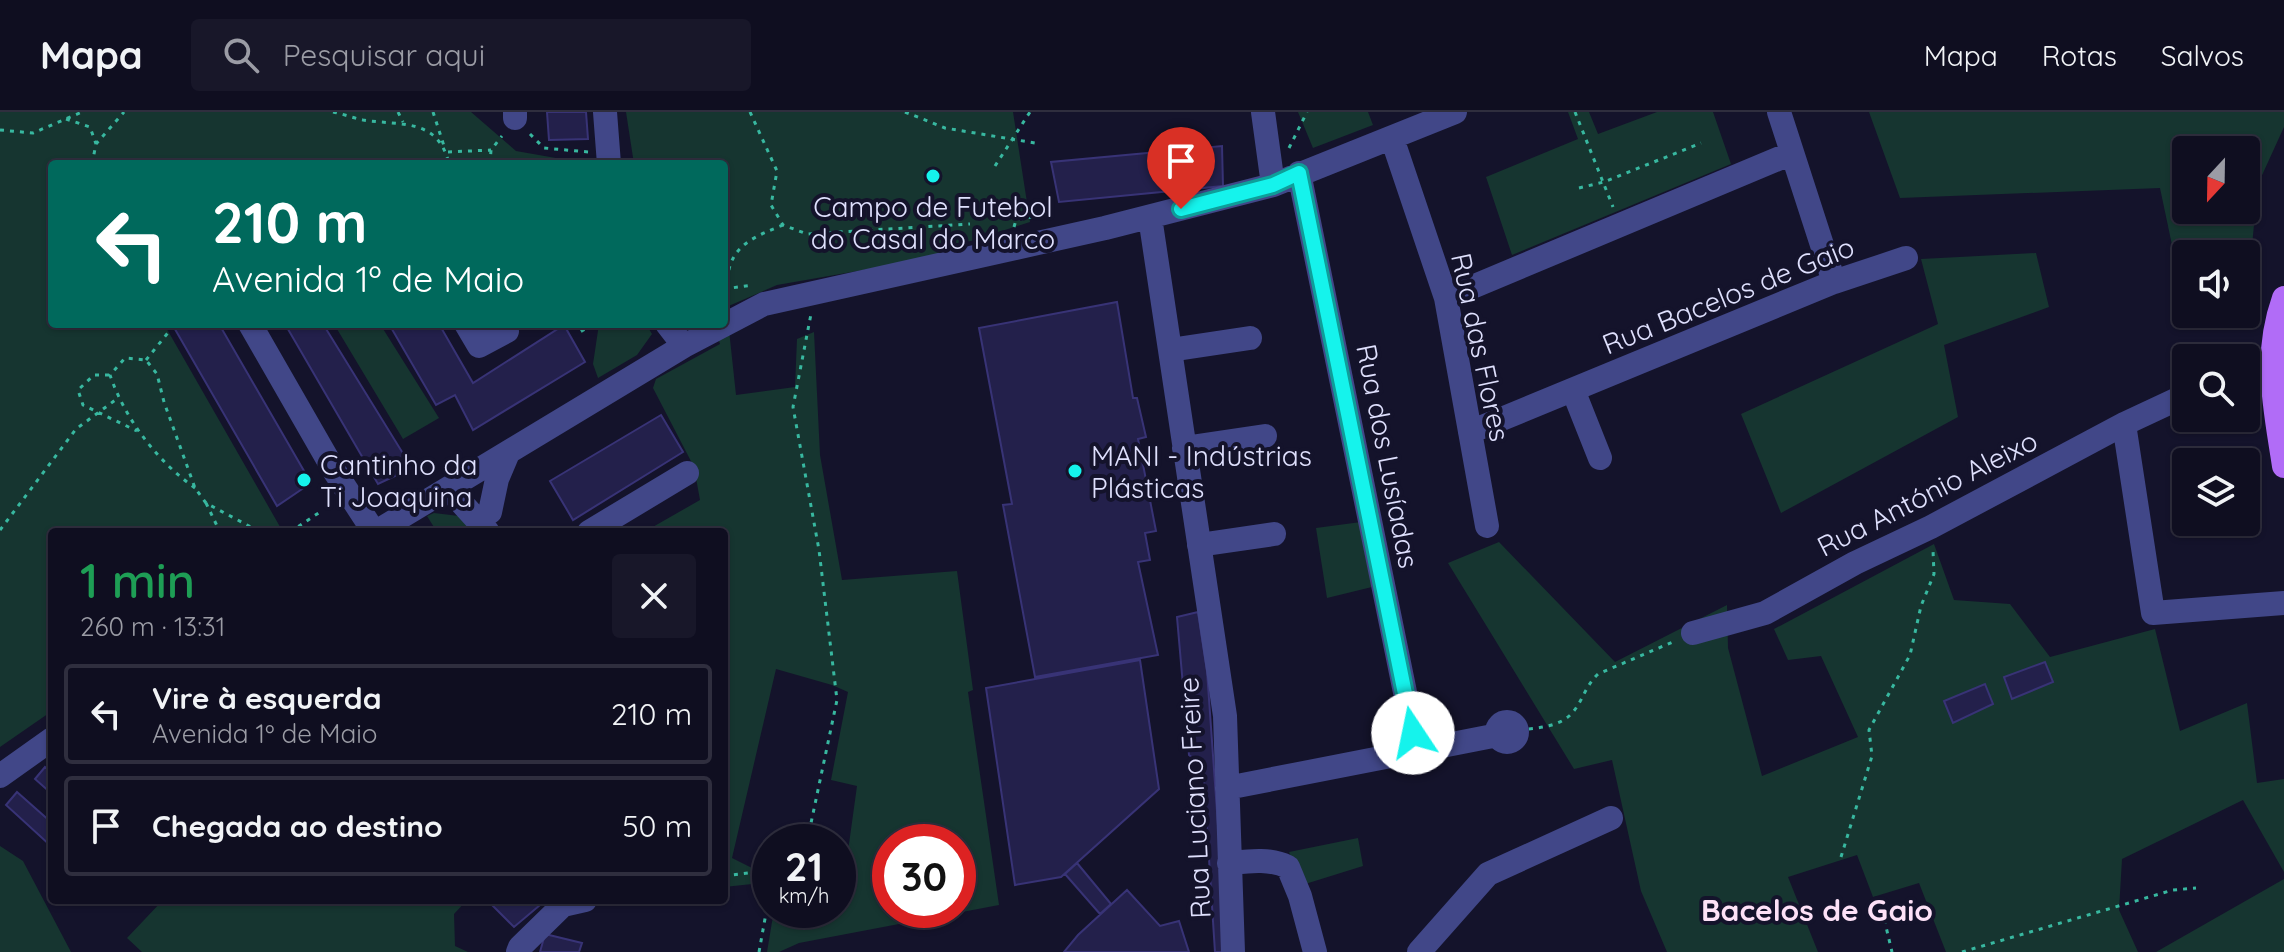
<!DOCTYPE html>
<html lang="pt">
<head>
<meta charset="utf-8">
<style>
	:root { --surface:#0f0e20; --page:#181729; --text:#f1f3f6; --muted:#9b9ca5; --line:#2f2e3e }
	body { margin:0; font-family:Quicksand,sans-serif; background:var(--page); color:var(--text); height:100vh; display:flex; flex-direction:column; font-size:30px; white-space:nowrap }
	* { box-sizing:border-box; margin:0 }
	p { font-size:26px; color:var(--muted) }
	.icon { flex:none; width:44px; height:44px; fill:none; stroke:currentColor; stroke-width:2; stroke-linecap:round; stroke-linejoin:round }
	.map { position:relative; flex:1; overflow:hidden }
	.side { position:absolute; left:48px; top:416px; width:680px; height:376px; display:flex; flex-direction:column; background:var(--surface); border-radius:8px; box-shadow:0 2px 6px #0004,0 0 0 2px var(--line) }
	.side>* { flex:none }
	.guide { position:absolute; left:48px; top:48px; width:680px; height:168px; border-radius:8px; box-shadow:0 2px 6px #0004,0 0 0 2px var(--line); background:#00695c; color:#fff; overflow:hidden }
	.needle { width:52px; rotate:202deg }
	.controls { position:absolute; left:2172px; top:24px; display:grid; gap:16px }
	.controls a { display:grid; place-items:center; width:88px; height:88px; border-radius:8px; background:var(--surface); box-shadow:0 2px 6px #0004,0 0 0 2px var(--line); font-size:40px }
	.speed { position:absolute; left:752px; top:712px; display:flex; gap:16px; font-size:40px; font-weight:700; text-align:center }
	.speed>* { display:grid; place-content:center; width:104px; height:104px; border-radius:50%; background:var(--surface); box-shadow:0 2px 6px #0004,0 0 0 2px var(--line); line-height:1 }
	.speed small { font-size:20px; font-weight:400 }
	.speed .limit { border:12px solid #d22; background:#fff; color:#111 }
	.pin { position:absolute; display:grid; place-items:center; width:68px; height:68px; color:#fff; margin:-82px -34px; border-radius:50% 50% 50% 0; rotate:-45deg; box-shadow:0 0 8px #0007 }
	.pin .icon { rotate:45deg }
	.me { position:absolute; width:88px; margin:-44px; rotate:349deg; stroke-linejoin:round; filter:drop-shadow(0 0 6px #0008) }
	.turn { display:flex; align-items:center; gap:28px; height:168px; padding:0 32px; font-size:36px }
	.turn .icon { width:104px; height:104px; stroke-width:2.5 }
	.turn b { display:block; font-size:56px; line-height:68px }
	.round { display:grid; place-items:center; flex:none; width:84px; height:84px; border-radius:8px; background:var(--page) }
	.summary { display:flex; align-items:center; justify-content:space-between; height:136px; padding:0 32px }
	h1 { font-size:48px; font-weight:600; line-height:60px; color:#1e9e55 }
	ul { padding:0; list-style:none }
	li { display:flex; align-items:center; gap:24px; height:100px; margin:0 16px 12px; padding:0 16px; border:4px solid var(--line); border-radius:8px }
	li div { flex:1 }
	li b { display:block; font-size:30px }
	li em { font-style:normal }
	header { display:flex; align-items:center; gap:48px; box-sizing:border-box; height:112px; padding:0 40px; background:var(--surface); border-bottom:2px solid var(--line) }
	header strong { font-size:38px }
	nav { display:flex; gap:44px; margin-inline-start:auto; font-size:28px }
	.search { width:560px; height:72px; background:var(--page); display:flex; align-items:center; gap:20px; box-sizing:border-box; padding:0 28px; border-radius:8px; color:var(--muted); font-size:30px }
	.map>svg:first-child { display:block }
</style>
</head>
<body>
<header>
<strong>Mapa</strong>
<div class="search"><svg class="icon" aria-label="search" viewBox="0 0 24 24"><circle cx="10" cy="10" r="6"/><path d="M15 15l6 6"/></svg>Pesquisar aqui</div>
<nav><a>Mapa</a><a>Rotas</a><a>Salvos</a></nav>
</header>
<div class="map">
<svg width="2284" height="840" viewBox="0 0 2284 840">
	<rect width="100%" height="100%" fill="#14132b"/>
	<!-- green -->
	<path fill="#163530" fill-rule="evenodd" d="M0 0H471L516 39 590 52H52V212H164L283 420H52V599L0 635Z
		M626 0H1013L1030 110 971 129 944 133V144L777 173 724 196V52H634Z
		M1298 0H1368L1373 13 1313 36Z
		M1568 0H1589L1598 22 1657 0H1713L1731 52 1512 143 1486 65 1578 27Z
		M1869 0H2284V15L2258 72 2250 154H2246V142H2186V153L2176 152 2160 76 1900 86ZM2186 38H2246V98H2186Z
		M2036 141 2049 195 1944 233 1958 305 1781 401 1741 302 1938 212 1921 147Z
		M334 212H380L439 306 403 327Z
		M599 212H646L652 222 637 243 598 266 593 252Z
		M729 218 736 283 795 275 797 227 814 220 820 343 842 468 957 459 973 578 968 580 999 793 799 831 779 840H767L774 798H838V769L844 768 857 674 831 668 848 580 832 573 776 557 732 746 770 765V770L724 775V420H644L700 388 694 355 653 276 656 267 720 232 717 223ZM890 730H958V798H890Z
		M434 401 459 404 474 420H437L427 404Z
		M1361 410 1376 474 1327 486 1316 416Z
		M1499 430 1615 550 1727 493 1728 536 1762 664 1858 625 1821 544 1788 548 1774 517 1934 432 1954 488 2010 492 2050 545 2155 517 2180 619 2247 591 2257 671 2284 667V760L2243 688 2122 747 2119 798 2138 840H1946L1919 771 1873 785 1857 743 1788 765 1818 840H1667L1641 779 1612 648 1574 657 1448 451Z
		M1358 726 1363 754 1302 773 1289 740Z
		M0 734 23 749 71 840H0Z
		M2284 767V840H2156Z
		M163 788H467L454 802 455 834 468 840H142L127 826Z"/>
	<!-- building -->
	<path fill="#23204b" stroke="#383376" stroke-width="2" d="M547 0H586L588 27 549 28Z
		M1222 34 1223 74 1059 90 1051 50Z
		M1117 190 1133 286H1137L1146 325 1138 327 1156 419 1145 421 1150 448 1138 450 1158 543 1035 565 1003 393 1012 392 979 216Z
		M172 212H219L311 371 277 394Z
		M285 212H323L412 356 378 372Z
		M389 212H439L473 271 564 213 585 250 473 318 455 283 436 293Z
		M661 303 683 340 573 408 550 369Z
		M1198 500 1207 559 1227 840H1215L1203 654 1189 643 1177 505Z
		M1140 548 1159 677 1061 765 1015 773 986 576Z
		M2045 550 2053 570 2012 587 2004 565Z
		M1985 572 1993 592 1953 611 1944 589Z
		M45 655 52 661V682L35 667Z
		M17 680 52 711V735L6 693Z
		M1077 751 1111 792 1100 802 1065 762Z
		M1127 778 1160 814 1179 809 1189 840H1064L1078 823Z
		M487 788H546L514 815Z
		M545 822 582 831 579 840H540Z"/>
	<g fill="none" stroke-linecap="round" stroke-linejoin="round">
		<!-- path -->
		<path stroke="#38b8a0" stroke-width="3" stroke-dasharray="4 6" stroke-linecap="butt" d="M333 0C343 2 353 6 363 8 400 14 438 5 449 52
			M398 0 403 10
			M433 0 444 34
			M750 0 777 59 771 93 783 113 807 122 970 112
			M905 0 945 16 1035 31
			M1575 0 1613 95
			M66 7 90 15 96 32
			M0 18 33 21 82 0
			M530 22 544 36 589 40
			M1289 36 1307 0
			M448 40 491 38
			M92 52 96 32 124 0
			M490 52 491 38 502 24
			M995 54 1030 0
			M1579 76 1604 70 1701 31
			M1014 115 1016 108 1041 103
			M724 164H728C731 133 756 124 783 113
			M724 177 753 173
			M576 212 580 220 593 212
			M146 248 171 217
			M109 263H94L78 278 83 293 137 319
			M195 376C157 349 125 307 110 263L125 246 146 248 157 262 164 290 195 376 206 391 260 420
			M206 391 220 420
			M0 418 76 317 118 286
			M290 420 320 400
			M1519 618C1537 616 1561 615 1573 600 1583 588 1586 573 1598 562L1675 529
			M807 730 837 588 819 438 793 295 811 202
			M1841 745 1872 644 1869 618 1910 543 1921 494 1934 462 1933 438
			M724 764 770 758
			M1882 798 1892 840
			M759 840 770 779
			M1962 840 2173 778 2196 776"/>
		<!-- minor -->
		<path stroke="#414788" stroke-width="24" d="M605 0 609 52
			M1263 0 1273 73
			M1779 0 1834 170
			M515 6V0
			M1392 26 1446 186 1487 414
			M1299 61 1417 639
			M1150 105 1225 604 1233 840
			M1446 186 1792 41
			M250 212 335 360 374 420
			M466 212 479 234 507 219
			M667 212 684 234
			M1170 238 1250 226
			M2246 256 2271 245
			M1573 278 1600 346
			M2124 312 2153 501 2284 491
			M1470 320 1834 170 1906 146
			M1184 336 1265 324
			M449 377 488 420
			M490 400 497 367 508 341
			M376 420 684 234 764 192 1105 116 1273 73 1455 0
			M589 420 687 361
			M1199 433 1274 422
			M1693 521 1765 501 1855 451 1931 415 2124 312 2186 283
			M1497 620a10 10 0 1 1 20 0a10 10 0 1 1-20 0Z
			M0 664 52 627
			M1227 676 1498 623
			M1229 751C1249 749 1269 746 1288 755L1300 784 1315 840
			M518 840 520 835 563 793 585 788
			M1419 840 1488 762 1611 706"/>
		<!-- major -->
		<path stroke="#b16cf7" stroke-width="24" d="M2284 186C2263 245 2275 294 2284 354"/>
	</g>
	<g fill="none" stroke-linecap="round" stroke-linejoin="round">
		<!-- route casing -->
		<g stroke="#0e9e99" stroke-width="20">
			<path id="route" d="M1181 97 1273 73 1299 61 1413 621"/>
		</g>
		<!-- route -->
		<use href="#route" stroke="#15f3ec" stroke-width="14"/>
	</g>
	<!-- markers -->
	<g fill="#15f3ec" stroke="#14132b" stroke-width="3">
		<circle cx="933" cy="64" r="8"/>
		<circle cx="1075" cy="359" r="8"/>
		<circle cx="304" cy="368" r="8"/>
	</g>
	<g text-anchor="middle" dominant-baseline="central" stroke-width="8" stroke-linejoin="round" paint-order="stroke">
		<!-- poi labels -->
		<g font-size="28" fill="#dfe0fd" stroke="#14132b" text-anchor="start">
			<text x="933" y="94" text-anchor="middle">Campo de Futebol<tspan x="933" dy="32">do Casal do Marco</tspan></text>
			<text x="1091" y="343">MANI - Indústrias<tspan x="1091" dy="32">Plásticas</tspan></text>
			<text x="320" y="352">Cantinho da<tspan x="320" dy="32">Ti Joaquina</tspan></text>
		</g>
		<!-- street labels -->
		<g font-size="28" fill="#dfe0fd" stroke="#14132b">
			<text transform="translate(1728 183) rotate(-22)">Rua Bacelos de Gaio</text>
			<text transform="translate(1481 235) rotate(78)">Rua das Flores</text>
			<text transform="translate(1388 344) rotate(79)">Rua dos Lusíadas</text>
			<text transform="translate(1927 381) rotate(-27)">Rua António Aleixo</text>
			<text transform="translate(1194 686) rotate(-93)">Rua Luciano Freire</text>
		</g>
		<!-- neighbourhood labels -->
		<g font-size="30" font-weight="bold" fill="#fde1f7" stroke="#14132b">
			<text x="1817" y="798">Bacelos de Gaio</text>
		</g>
	</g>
</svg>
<div class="controls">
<a><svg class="needle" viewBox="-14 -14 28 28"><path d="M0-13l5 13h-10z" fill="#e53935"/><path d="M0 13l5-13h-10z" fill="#9b9ca5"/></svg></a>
<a><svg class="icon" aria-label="sound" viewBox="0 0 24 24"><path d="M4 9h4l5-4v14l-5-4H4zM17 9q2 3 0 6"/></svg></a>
<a><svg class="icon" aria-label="search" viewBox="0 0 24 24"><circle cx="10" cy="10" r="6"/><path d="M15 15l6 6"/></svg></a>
<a><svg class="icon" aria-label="layers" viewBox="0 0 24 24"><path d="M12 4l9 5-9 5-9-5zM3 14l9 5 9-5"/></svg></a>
</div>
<div class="speed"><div>21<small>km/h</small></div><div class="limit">30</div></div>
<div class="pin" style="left:1181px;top:97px;background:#d93025"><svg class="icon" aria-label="arrive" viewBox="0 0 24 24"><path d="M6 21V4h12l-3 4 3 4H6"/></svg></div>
<svg class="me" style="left:1413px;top:621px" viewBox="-20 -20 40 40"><circle r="19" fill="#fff"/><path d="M0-13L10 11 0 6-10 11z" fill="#15f3ec"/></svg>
<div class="guide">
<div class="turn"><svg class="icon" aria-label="left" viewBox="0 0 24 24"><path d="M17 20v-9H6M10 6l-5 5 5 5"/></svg><div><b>210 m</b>Avenida 1º de Maio</div></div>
</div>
<section class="side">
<div class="summary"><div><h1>1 min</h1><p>260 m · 13:31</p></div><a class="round"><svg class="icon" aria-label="close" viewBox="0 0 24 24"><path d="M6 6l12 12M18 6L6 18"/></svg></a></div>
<ul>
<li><svg class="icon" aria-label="left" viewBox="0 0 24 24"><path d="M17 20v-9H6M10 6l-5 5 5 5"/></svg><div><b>Vire à esquerda</b><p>Avenida 1º de Maio</p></div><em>210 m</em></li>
<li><svg class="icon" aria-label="arrive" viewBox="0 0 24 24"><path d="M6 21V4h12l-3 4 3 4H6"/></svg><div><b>Chegada ao destino</b></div><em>50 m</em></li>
</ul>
</section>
</div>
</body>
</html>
